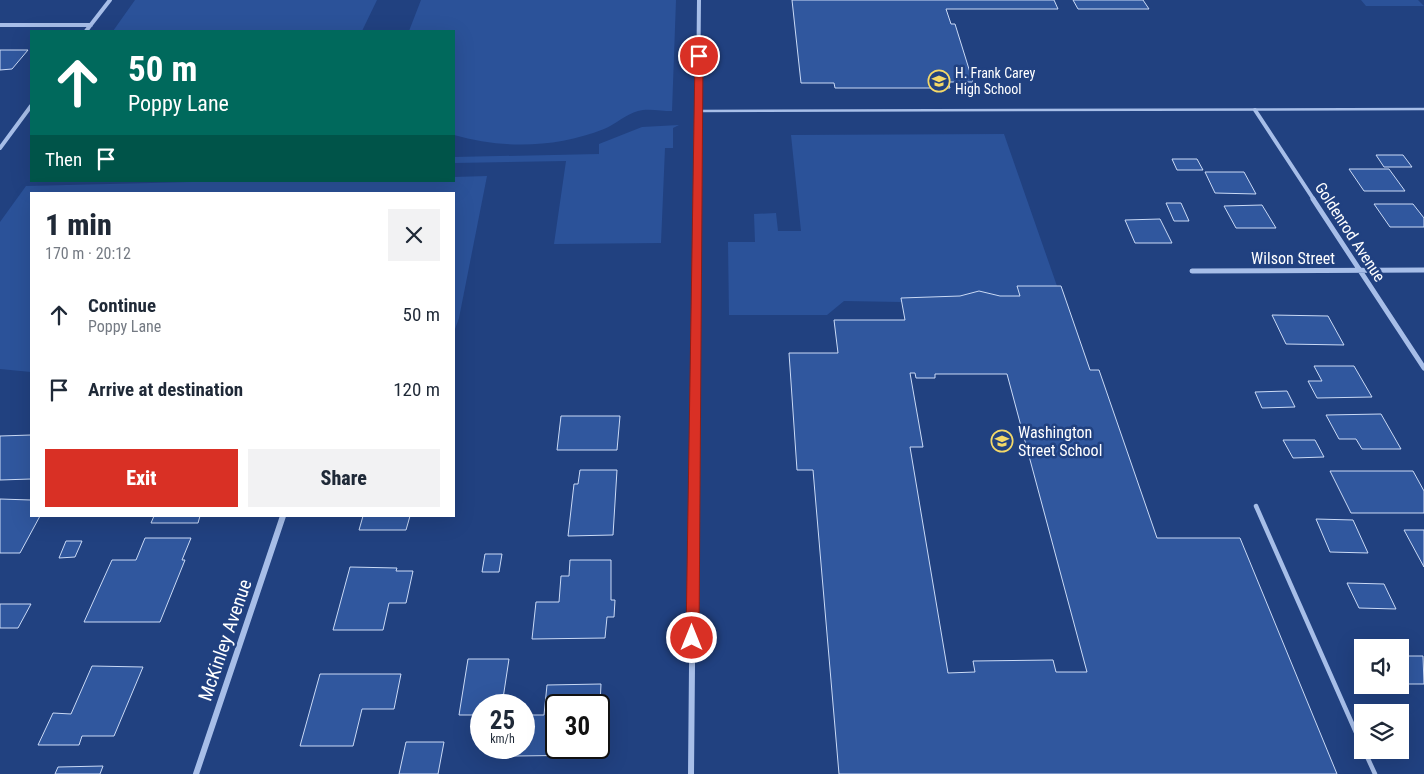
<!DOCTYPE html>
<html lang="en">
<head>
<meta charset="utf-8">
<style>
	:root { --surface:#fff; --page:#f2f2f3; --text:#1f2937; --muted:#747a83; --accent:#d93025 }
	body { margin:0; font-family:"Roboto Condensed",sans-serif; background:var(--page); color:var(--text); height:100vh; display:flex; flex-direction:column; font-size:19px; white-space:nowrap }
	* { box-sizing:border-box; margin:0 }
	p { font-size:16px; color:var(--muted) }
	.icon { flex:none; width:28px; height:28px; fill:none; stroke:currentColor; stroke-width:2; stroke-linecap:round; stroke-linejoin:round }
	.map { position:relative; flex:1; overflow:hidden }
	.panel { position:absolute; left:30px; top:192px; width:425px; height:325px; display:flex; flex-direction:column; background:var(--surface); border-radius:0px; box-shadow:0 5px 20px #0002 }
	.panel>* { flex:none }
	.hud { position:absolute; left:30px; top:30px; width:425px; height:152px; border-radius:0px; box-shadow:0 5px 20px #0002; background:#00695c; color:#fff; overflow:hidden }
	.buttons { position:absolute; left:1354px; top:639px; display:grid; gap:10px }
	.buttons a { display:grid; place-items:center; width:55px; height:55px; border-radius:0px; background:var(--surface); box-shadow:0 5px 20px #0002; font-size:25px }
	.speed { position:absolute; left:470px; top:694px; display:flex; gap:10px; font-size:25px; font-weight:700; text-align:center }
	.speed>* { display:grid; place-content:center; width:65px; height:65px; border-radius:50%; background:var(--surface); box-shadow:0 5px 20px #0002; line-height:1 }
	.speed small { font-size:12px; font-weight:400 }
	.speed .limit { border:2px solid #111; border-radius:8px; background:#fff; color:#111 }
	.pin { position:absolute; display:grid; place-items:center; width:42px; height:42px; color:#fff; margin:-21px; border:2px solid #fff; border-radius:50%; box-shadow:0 1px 5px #0007 }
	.me { position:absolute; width:55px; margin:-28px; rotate:0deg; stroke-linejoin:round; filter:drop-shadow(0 0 4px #0008) }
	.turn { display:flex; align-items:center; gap:18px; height:105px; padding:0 15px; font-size:22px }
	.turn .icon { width:65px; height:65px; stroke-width:2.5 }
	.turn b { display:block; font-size:35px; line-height:42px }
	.then { display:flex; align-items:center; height:48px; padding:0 15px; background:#0003; gap:10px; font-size:19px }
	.round { display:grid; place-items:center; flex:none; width:52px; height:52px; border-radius:0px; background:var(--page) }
	.head { display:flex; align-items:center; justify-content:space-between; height:85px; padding:0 15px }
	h1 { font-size:30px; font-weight:800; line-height:38px }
	.button { display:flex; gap:10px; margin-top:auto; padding:10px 15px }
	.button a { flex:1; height:58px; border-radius:0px; background:var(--accent); color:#fff; font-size:20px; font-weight:800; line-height:58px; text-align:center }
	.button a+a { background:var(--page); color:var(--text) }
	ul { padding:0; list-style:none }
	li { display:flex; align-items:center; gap:15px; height:75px; padding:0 15px }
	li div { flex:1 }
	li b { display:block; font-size:19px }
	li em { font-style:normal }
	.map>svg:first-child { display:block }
</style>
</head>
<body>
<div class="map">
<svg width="1424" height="774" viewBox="0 0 1424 774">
	<rect width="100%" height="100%" fill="#214180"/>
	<!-- green -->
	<path fill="#2b5299" d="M135 0H377L362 31H113Z
		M421 0H676L672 111C662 111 647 108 638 111 626 114 616 124 604 129 556 148 503 149 454 135V31H409Z
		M1361 0H1418L1424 6H1366Z
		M679 125 673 128V148H665L661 243 554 244 566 161 454 163V157L599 154V144L642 127Z
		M1004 134 1057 286H1017L1020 296H1000L979 291 960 296 901 298 902 302 844 301 827 315H729L728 242H755L754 214 776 213 778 231H801L791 135Z
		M487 176 459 318 454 332V194H31V372L0 369V222L26 186 233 181H454V177Z"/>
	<!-- building -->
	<path fill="#30579e" stroke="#cadaf6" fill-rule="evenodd" d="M792 0H1054L1058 9H946L951 24H955L973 82H948L950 88H835L834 83H801Z
		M1073 0H1143L1149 9H1078Z
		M0 50H28L12 69 0 70Z
		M1376 155H1403L1412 167H1384Z
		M1172 159H1197L1203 170H1177Z
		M1349 169H1389L1405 191H1364Z
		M1205 172H1244L1256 194 1215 193Z
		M1166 203H1181L1189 221H1174Z
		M1374 204H1413L1424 218V227H1390Z
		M1262 205 1276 228H1236L1224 206Z
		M1160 219 1172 243H1135L1125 220Z
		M1017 286H1061L1090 370H1099L1157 538H1240L1337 774H839L813 470H797L789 353H838L834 320H905L901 298 960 296 979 291 1000 296H1020ZM910 373H915L916 378H935V374H1007L1087 672H1056L1053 660 973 661 975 672 948 673 910 447H923Z
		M1272 315 1328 316 1344 345 1286 344Z
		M1314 366H1354L1372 397 1317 398 1308 381H1322Z
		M1287 391 1295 407 1262 408 1255 392Z
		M1381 414 1401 449H1362L1356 439H1339L1326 415Z
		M561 416H620L617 450H557Z
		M31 435V479L0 480V436Z
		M1283 440H1315L1324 457 1293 458Z
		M580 470H617L613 535 568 536 574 484H578Z
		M1330 471H1413L1424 491V513H1351Z
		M0 499 31 500V516H40L20 553H0Z
		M154 516H200L198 523H151Z
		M363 516H410L406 530H359Z
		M1316 519 1353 520 1368 553 1330 552Z
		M1404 530H1424V567Z
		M145 538H191L182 560H185L160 622H84L112 560H136Z
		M66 541H82L75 557 59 558Z
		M485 554H502L499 572H482Z
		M570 560H611V600H615L614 617H607L605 638 532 639 536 602H559L561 576H569Z
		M350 567 397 568 396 571H413L406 603H389L383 630H333Z
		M1347 583 1384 584 1396 609 1359 608Z
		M0 604H31L18 628H0Z
		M1400 656H1423L1424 684H1400Z
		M468 659H509L502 705H481V715H459Z
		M92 666 143 667 114 736H82L79 745H38L53 713 71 714Z
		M320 674H401L394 709H362L353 746H300Z
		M601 684 599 726V705H556V748H597V755L515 756 516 748H524V715H544L547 685Z
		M406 742H444L438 774H399Z
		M103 766 100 774H55L58 767Z"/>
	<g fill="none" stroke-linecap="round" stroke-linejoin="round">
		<!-- lane-far1 -->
		<path stroke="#a7bee8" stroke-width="2.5" d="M698 111 1424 109"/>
		<!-- lane -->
		<path stroke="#a7bee8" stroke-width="4.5" d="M1256 506 1362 746
			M1364 750 1375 774"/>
		<!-- street-far2 -->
		<path stroke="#a7bee8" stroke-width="4" d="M0 25H91
			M86 31 110 0
			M1255 110 1314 200
			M0 148 31 106
			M697 200 699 0"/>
		<!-- street-far1 -->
		<path stroke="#a7bee8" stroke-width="5" d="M1313 199 1424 368
			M1192 271 1424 270
			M694 454 697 199"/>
		<!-- street -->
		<path stroke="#a7bee8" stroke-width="6" d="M196 774 283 516
			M691 774 694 452"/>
	</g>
	<!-- route -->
	<path fill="#d93025" stroke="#8d1f18" d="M699 53 703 56 699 638 697 643 692 645 688 643 686 638 695 56Z"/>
	<!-- icons -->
	<defs>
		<g id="school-ring" transform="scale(1.125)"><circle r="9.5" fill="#214180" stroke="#f4d968" stroke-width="1.5"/><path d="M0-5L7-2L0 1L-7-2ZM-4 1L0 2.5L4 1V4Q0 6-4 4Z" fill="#f4d968"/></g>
	</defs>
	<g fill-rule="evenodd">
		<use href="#school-ring" x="939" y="81"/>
		<use href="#school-ring" x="1002" y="441"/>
	</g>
	<g text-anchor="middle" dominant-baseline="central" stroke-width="5" stroke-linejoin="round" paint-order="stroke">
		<!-- far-poi labels -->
		<g font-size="14" fill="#fff" stroke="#214180" text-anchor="start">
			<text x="955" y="73">H. Frank Carey<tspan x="955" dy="16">High School</tspan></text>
		</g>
		<!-- street labels -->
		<g font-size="16" fill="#fff" stroke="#214180">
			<text transform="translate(1350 232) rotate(57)">Goldenrod Avenue</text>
			<text x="1293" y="258">Wilson Street</text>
		</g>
		<!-- poi labels -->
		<g font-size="16" fill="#fff" stroke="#214180" text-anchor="start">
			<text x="1018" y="432">Washington<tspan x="1018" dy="18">Street School</tspan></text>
		</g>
		<!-- near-street labels -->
		<g font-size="19" fill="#fff" stroke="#214180">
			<text transform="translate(225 640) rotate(-71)">McKinley Avenue</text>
		</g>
	</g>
</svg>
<div class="buttons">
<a><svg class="icon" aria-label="sound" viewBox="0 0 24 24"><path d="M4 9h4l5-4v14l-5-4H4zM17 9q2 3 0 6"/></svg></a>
<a><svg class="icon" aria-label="layers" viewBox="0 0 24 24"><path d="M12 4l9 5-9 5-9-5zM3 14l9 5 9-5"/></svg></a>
</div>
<div class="speed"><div>25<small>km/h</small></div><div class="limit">30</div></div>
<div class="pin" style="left:699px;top:56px;background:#d93025"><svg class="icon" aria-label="arrive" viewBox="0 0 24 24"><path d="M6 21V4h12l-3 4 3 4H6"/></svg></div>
<svg class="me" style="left:692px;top:638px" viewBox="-20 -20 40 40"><circle r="17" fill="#d93025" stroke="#fff" stroke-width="3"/><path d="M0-11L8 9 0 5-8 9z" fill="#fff"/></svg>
<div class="hud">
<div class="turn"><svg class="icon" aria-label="ahead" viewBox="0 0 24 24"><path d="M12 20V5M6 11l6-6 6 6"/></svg><div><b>50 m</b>Poppy Lane</div></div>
<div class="then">Then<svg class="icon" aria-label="arrive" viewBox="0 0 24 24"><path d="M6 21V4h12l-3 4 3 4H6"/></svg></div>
</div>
<section class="panel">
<div class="head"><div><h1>1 min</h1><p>170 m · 20:12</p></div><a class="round"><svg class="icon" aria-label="close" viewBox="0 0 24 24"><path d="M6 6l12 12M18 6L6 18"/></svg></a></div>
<ul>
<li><svg class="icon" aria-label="ahead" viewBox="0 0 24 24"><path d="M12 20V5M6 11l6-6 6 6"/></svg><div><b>Continue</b><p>Poppy Lane</p></div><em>50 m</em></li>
<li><svg class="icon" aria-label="arrive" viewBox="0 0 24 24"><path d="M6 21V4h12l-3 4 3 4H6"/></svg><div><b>Arrive at destination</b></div><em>120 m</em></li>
</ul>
<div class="button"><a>Exit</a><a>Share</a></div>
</section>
</div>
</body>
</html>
